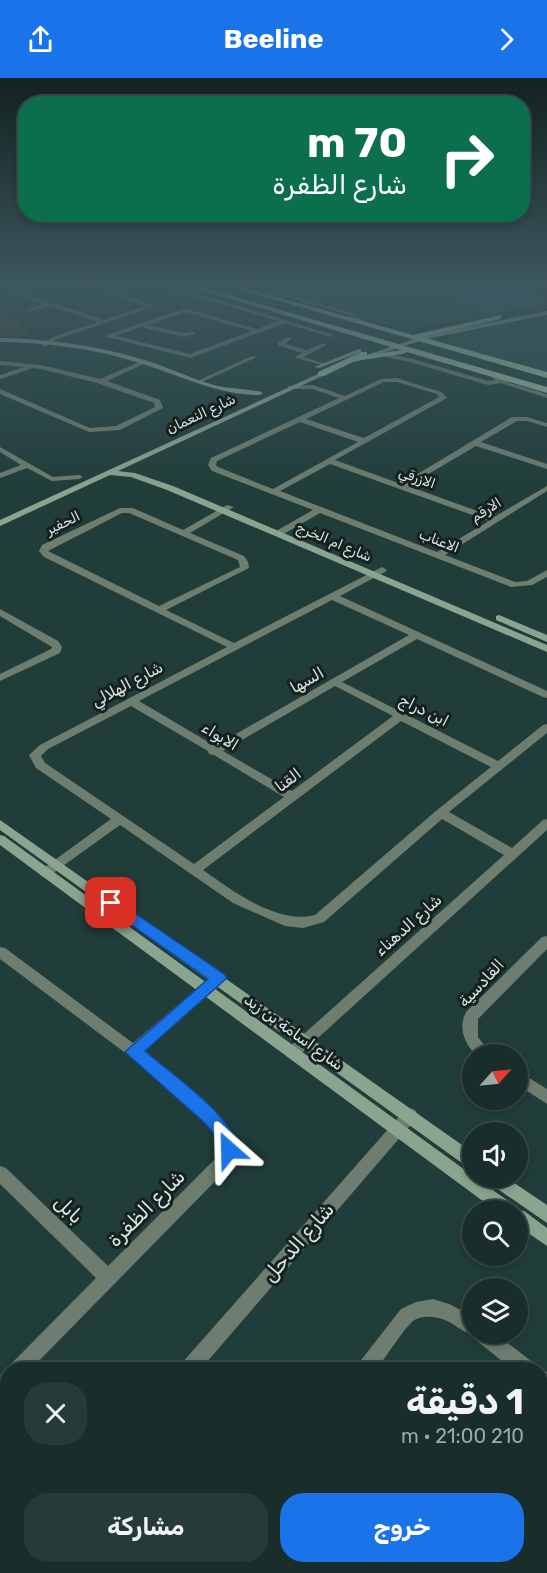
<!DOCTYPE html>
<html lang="ar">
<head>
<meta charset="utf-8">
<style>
	:root { --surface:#192e2b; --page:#263a37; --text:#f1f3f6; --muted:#9fa8a9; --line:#374a47; --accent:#1a73e8 }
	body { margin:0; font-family:Rubik,"Noto Sans Arabic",sans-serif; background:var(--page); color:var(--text); direction:rtl; height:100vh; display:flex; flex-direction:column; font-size:22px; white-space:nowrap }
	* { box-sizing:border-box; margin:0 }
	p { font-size:20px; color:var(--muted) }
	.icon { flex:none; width:33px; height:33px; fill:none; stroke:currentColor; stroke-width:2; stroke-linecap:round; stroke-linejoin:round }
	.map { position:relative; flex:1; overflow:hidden; direction:ltr }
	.side { position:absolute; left:0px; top:1284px; width:548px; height:212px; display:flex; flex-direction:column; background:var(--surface); border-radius:24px 24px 0 0; box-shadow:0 3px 9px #0003,0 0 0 2px var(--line); direction:rtl }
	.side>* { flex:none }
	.banner { position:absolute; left:18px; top:18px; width:512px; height:126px; border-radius:24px; box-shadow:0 3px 9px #0003,0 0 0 2px var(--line); direction:rtl; background:#0b6e4f; color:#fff; overflow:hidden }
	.needle { width:39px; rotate:63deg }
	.fabs { position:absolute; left:462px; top:966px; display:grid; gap:12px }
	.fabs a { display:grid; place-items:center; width:66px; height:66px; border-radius:50%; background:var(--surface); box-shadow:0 3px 9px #0003,0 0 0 2px var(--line); font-size:30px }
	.pin { position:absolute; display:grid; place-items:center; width:51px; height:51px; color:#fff; margin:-26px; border-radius:12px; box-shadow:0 3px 9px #0006 }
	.me { position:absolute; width:66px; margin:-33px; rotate:335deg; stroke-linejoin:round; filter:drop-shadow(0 0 4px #0008) }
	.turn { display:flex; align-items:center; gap:21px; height:126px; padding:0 24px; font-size:27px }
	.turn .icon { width:78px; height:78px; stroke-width:2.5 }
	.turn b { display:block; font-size:42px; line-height:51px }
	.round { display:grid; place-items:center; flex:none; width:63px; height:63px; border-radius:24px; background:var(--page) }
	.headline { display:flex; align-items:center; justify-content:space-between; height:102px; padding:0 24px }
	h1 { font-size:36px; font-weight:700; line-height:45px }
	.primary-button { display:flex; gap:12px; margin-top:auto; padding:12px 24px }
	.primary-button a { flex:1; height:69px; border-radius:24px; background:var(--accent); color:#fff; font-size:24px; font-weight:700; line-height:69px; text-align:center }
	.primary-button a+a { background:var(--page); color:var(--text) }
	header { display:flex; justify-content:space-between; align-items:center; height:78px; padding:0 24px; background:var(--accent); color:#fff; font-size:27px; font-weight:700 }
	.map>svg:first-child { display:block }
</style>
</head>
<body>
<header><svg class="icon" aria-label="forward" viewBox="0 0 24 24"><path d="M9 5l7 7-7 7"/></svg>Beeline<svg class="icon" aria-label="share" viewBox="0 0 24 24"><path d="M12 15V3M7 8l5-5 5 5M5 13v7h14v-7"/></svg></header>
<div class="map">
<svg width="547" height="1495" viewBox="0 0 547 1495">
	<rect width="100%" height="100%" fill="#213d39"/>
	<!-- built -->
	<path fill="#254a46" d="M234 205H509L547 223V227L405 252Z
		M547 238V293L461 272 445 263 452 256Z"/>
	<!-- green -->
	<path fill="#40462c" d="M509 205H547V223Z
		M0 236 17 241 29 258 0 257Z"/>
	<!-- building -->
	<path fill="#275d6a" d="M429 205H504L545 225 487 236Z"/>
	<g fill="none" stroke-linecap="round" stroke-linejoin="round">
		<!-- street -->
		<path fill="#6d7d70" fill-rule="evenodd" d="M28 205H35L19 214 105 242 147 228 81 205H89L156 228 57 261 45 269 42 267 43 266 53 259 98 244 50 228 26 234V232L44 226 11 214Z
			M152 205H160L191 216 226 224 333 257 330 259 285 245 190 280 107 259V257L185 230 257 251 278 243 222 226 187 218ZM185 234 252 253 190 276 116 258 141 249 184 259 194 256V254L184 255 148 247Z
			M237 205H246L353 235 369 246 364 247 349 237Z
			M288 259 291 261 285 266 307 272 321 266H325V268L304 279 326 286V288L296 280V278L302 275 278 267V265Z
			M388 276 413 281 488 303 495 302 492 299 497 298 510 305 547 316V320L501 305 488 307 410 284 386 279V277Z
			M252 278 257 279 202 304 197 303Z
			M144 282 147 284 146 285 107 303 160 322 163 330 120 352 89 354 0 316V311L90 350 116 348 155 329 154 325 97 305 41 291 33 290 0 301V297L24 289 0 287V283L41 287 100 301Z
			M397 300 441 314 447 320 335 382 401 406 512 339H527L547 345V349L527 343H517L481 364 547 386V391L476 368 408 408 494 439 547 408V413L445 477 515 504 527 503 547 492V499L532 507 511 509 320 435 282 457H276V453L313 432 212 393 208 387 211 380 339 320 312 311H290L288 310V308L313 307 345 318 381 301ZM384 304H397L437 316 439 319 364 360 306 341ZM300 344 358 364 273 411 218 389 216 387 217 383ZM330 386 489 443 437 474 280 413Z
			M0 369 53 399 79 397 83 399 79 401 52 403 27 390 0 400V395L21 387 0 374Z
			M227 427 234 429 190 455 244 478 248 484 249 490 166 532 234 565 382 489 387 492 385 494 340 518 547 613V620L543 619 417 561 342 604 498 683 543 647 547 646V655L449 734 512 770 543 742 547 741V752L297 979 292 981 287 979 285 975 287 971 504 777 442 741 324 844 303 850 285 848 233 825 120 747 49 798H41L39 795 41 792 111 741 36 690 29 677 40 667 227 569 44 479 39 473 42 467 120 430H133L183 452ZM122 435H129L238 482 240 489 159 528 48 473ZM332 522 409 557 215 668 139 623ZM335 608 393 638 292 713 223 673ZM131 628 208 673 209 676 214 677 284 719 194 786 45 685 41 678 48 671ZM401 643 491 689 437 732 315 837C277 847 233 813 203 792Z
			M0 531 58 563 62 569 60 575 0 603V596L51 571 52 569 0 538Z
			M547 858V871L478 941V959L491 976H475C464 964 458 950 466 934L542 859Z
			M0 869 5 870 133 965 214 896 219 895 224 896 226 900 224 904 143 973C162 989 229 1040 235 1060 239 1070 235 1078 231 1087L30 1292H8L11 1286 96 1200 0 1106V1088L6 1090 108 1188 219 1077 220 1063 207 1046 128 977 0 881Z
			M518 993 547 1011V1026L518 1007Z
			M410 1030 415 1032 418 1037 415 1042 200 1292H178L181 1286 405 1032Z
			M433 1221 449 1226 471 1237 472 1256H496L535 1286 538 1292H513L476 1262 473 1256C463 1255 455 1246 445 1242 436 1238 421 1237 413 1243 402 1253 386 1279 376 1292H355L358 1286 401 1231 416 1224Z
			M540 1291 547 1294V1314L540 1311V1292H538Z
			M8 1293V1315L0 1318V1297Z
			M8 1480V1488H22L19 1495H0V1485Z
			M195 1488H217L214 1495H192Z
			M397 1488H421L424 1495H400Z"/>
		<!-- secondary -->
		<path fill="#8ba490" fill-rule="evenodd" d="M547 233V237L426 261 354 284 349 283 423 258Z
			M0 260C48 261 95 267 141 281 166 288 189 300 214 307 226 311 257 311 263 315L260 317C215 317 178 296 136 284 92 270 46 265 0 264Z
			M359 271 361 272V274L319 290 314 289Z
			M331 290 334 292 333 293 118 393 135 395 173 408 547 567V574L167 412 131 399 110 397 0 448V442Z
			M499 537 547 557V564L496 542V538Z
			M0 742 472 1074V1090L466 1088 0 752Z
			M0 757 4 758 472 1097V1100H476L514 1127 516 1132 524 1133 547 1150V1168L518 1148V1132H495L0 767Z
			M487 1100H507L547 1127V1145L489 1105Z"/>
		<!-- primary -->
		<path fill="#a1c2a8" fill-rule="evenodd" d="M177 205H187L547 309V315L407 274 403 276 355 283 324 298H318V294L361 274H367V277L401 272Z
			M217 205H228L413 257 501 237V241L422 259 547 294V300Z"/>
	</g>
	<!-- sky -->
	<linearGradient id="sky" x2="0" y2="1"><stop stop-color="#12221f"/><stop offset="0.5" stop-color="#3d575f"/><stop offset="1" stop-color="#3d575f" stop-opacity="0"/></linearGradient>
	<rect width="547" height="414" fill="url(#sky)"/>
	<!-- route -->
	<path fill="#1a73e8" stroke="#114b97" stroke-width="1.5" d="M111 819 224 896 227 900 145 973C166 992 249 1048 236 1078L229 1081 223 1078 219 1063 206 1046 125 974 208 901 105 828 103 825 105 821Z"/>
	<g text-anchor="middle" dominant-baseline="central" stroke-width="6" stroke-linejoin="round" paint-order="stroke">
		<!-- far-street labels -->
		<g font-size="14" fill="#d6e6e3" stroke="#15211f">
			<text transform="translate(201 336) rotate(-25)">شارع النعمان</text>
			<text transform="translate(417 400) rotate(20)">الازرقي</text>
			<text transform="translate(486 432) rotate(-32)">الارقم</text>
			<text transform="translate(63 445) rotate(-26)">الحفير</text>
			<text transform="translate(439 463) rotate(21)">الاعناب</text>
			<text transform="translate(334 464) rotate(23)">شارع ام الخرج</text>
		</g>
		<!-- street labels -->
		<g font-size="16" fill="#d6e6e3" stroke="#15211f">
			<text transform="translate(307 602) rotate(-30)">السها</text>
			<text transform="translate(127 606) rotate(-28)">شارع الهلالي</text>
			<text transform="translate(424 632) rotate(27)">ابن دراج</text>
			<text transform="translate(220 658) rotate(31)">الابواء</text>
			<text transform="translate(288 702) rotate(-37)">القنا</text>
			<text transform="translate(408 847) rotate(-42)">شارع الدهناء</text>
			<text transform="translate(481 905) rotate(-47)">القادسية</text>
			<text transform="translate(294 954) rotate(36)">شارع اسامة بن زيد</text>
		</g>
		<!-- near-street labels -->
		<g font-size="20" fill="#d6e6e3" stroke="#15211f">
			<text transform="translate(146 1130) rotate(-45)">شارع الظفرة</text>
			<text transform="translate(69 1131) rotate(44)">بابل</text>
			<text transform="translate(298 1164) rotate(-49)">شارع الدحل</text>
		</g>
	</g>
</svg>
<div class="fabs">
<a><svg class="needle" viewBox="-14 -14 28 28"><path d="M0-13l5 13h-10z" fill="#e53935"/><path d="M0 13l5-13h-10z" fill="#9fa8a9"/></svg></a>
<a><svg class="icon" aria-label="sound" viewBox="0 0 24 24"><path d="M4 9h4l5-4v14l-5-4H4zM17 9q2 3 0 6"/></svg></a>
<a><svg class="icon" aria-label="search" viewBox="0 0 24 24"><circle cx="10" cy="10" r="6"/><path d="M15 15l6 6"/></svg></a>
<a><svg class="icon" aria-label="layers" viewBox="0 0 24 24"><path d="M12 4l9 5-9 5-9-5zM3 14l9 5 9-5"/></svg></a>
</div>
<div class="pin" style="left:111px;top:825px;background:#d93025"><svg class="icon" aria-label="arrive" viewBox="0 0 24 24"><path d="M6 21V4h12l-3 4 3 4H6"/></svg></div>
<svg class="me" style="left:229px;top:1072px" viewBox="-20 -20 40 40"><path d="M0-17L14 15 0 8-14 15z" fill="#1a73e8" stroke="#fff" stroke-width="4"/></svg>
<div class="banner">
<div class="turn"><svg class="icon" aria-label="right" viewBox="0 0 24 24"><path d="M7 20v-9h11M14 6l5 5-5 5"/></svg><div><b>70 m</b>شارع الظفرة</div></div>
</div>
<section class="side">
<div class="headline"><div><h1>1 دقيقة</h1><p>210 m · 21:00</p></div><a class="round"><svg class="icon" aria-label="close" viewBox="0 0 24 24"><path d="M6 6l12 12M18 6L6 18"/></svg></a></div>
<div class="primary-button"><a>خروج</a><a>مشاركة</a></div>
</section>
</div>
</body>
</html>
